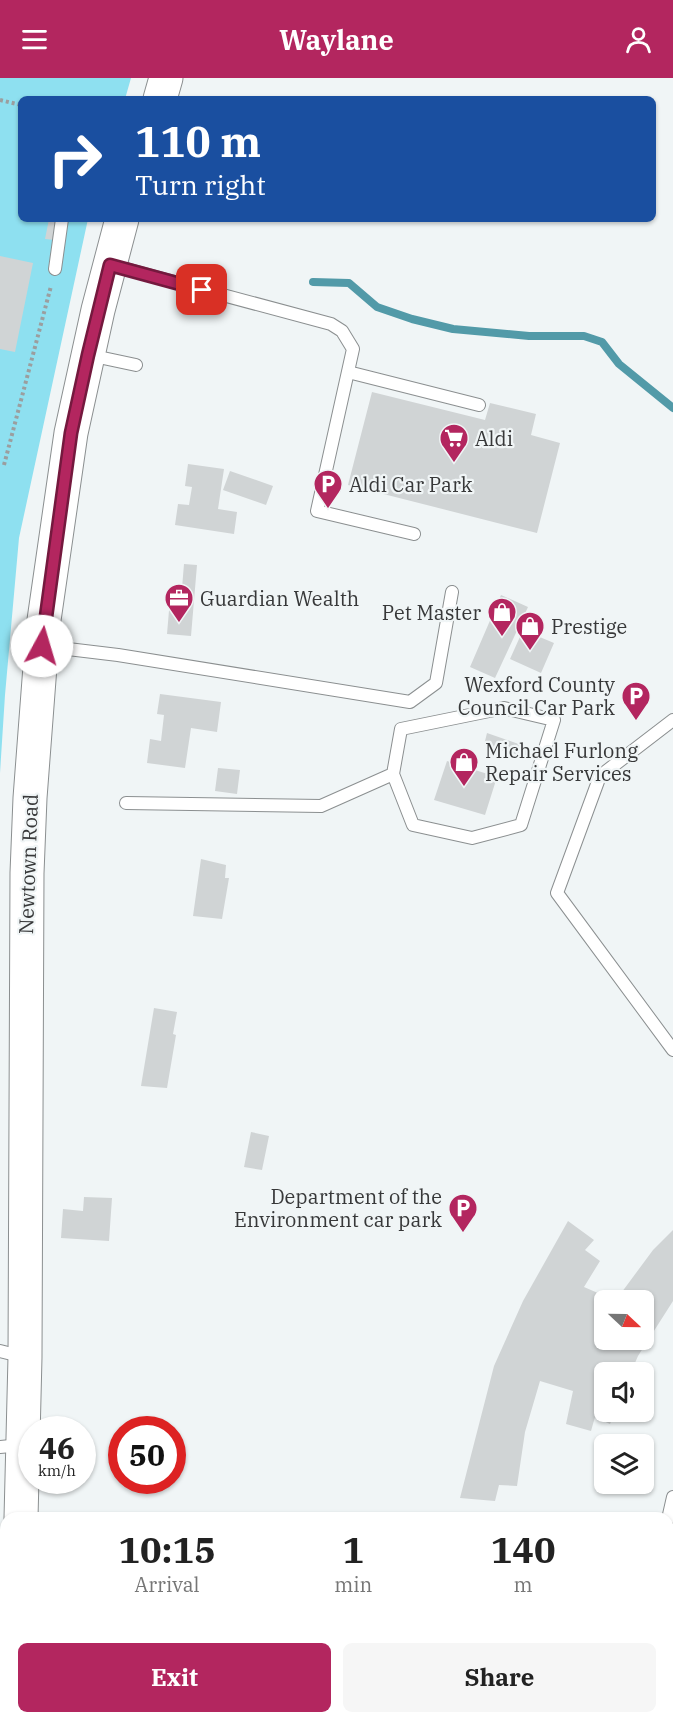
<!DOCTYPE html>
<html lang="en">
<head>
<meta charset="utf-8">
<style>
	:root { --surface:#fff; --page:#f6f6f6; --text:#222; --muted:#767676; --accent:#b3265f }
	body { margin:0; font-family:"IBM Plex Serif",serif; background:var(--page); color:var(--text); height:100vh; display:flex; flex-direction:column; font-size:22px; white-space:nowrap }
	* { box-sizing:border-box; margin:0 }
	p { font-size:20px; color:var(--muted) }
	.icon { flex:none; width:33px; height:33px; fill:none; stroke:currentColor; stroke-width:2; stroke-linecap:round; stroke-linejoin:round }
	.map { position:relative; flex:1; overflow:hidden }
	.sheet { position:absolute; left:0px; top:1434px; width:674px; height:212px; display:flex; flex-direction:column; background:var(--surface); border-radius:18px 18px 0 0; box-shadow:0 2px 4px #0004 }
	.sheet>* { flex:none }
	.hud { position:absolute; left:18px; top:18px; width:638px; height:126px; border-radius:9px; box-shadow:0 2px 4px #0004; background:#1a4fa0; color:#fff; overflow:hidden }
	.needle { width:39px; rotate:112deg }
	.buttons { position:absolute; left:594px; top:1212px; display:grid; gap:12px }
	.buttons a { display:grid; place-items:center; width:60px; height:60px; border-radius:9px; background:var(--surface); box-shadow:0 2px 4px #0004; font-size:30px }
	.speed { position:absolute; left:18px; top:1338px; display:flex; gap:12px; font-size:30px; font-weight:700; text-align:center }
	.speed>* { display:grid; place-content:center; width:78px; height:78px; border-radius:50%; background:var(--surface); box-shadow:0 2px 4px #0004; line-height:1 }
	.speed small { font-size:15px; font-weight:400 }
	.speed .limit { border:9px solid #d22; background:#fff; color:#111 }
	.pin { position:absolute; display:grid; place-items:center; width:51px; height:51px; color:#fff; margin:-26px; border-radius:12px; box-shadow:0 3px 9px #0006 }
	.me { position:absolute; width:66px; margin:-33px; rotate:6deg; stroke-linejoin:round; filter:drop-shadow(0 0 4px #0008) }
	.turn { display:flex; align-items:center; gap:21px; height:126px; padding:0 18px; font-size:27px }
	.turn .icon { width:78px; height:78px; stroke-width:2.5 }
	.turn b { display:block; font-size:42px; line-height:51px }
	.eta { display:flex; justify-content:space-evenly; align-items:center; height:102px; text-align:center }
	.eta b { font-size:36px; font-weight:700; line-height:42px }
	.cta { display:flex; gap:12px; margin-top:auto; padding:12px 18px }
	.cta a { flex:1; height:69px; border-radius:9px; background:var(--accent); color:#fff; font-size:24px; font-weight:700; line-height:69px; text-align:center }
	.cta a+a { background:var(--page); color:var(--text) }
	header { display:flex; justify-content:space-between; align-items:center; height:78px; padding:0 18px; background:var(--accent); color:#fff; font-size:27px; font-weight:700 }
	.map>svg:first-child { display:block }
</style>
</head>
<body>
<header><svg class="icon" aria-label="menu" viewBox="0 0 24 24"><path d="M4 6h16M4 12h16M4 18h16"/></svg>Waylane<svg class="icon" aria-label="person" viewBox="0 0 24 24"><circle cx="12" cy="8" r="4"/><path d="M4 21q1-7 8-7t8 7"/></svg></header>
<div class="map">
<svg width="673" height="1645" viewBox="0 0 673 1645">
	<rect width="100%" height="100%" fill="#f0f5f6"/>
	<!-- green -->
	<path fill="#8ee0f0" d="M0 0H131L125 21H21V141H88L19 460 5 617 0 695Z"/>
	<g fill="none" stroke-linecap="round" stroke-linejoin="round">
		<!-- stream -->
		<path stroke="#529aa8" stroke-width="8" d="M313 204 349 205 377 229 412 241 453 251 529 258H584L602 264 619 286 673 330"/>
	</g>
	<!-- building -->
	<path fill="#d0d4d5" d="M49 141H59L55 162 45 161Z
		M0 178 33 185 15 274 0 271Z
		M372 314 485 342 490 325 536 336 531 357 560 365 537 455 348 407Z
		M188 386 224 391 218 431 237 434 234 456 175 447 178 426 189 427 192 409 185 408Z
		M230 393 273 408 266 427 223 412Z
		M184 486 197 487 191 558 167 556 171 509 182 510Z
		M501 517 528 529 495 600 470 589Z
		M523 552 554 565 541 595 510 581Z
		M160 616 221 624 217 654 191 650 185 690 147 685 150 661 161 663 164 637 157 636Z
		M487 655 530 670 526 679 484 667Z
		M447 683 497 699 485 737 434 722Z
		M218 690 240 692 237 716 215 713Z
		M201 781 226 787 225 800H229L222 841 193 838Z
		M154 930 177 934 173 956 176 957 167 1010 141 1008Z
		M251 1054 269 1058 262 1092 244 1089Z
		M84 1119 112 1120 109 1163 61 1160 63 1131 83 1133Z
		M568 1143 594 1162 585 1172 600 1183 584 1209 614 1222H604V1262H644V1222H616L653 1172 673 1152V1223L638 1278 631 1294H604V1334H615L610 1346 595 1339 591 1353 566 1346 573 1313 540 1303 525 1354 517 1408 499 1407 495 1423 460 1420 494 1288 523 1223Z
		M171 1640H255L259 1645H167L170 1643Z"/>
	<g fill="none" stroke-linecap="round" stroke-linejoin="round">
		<!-- service casing -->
		<g stroke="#8b8f90" stroke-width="14">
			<path id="service" d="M111 187 331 246 342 253 353 271 317 433 414 456
				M55 191 62 141
				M89 277 136 287
				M348 294 479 327
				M43 568 118 577 410 624 436 605 452 514
				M504 630 554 642 521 747 472 760 413 747 393 696 401 651Z
				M673 642 600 698 557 815 673 972
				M126 725 321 728 393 696
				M0 1273 24 1279
				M0 1369 21 1367
				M668 1441 673 1419
				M0 1627 6 1629
				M51 1640 59 1641 62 1640"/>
		</g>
		<!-- secondary casing -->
		<g stroke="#8b8f90" stroke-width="35">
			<path id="secondary" d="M160 21 166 0
				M21 1440 25 1279 27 795 30 720 43 549 71 355 98 232 122 141
				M0 1589 6 1568"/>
		</g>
		<!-- path -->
		<path stroke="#9b9e9f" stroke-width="4" stroke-dasharray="3 3" stroke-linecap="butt" d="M0 22 21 27
			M4 387 51 208
			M48 1439 60 1440"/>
		<!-- service -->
		<use href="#service" stroke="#fff" stroke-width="12"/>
		<!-- secondary -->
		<use href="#secondary" stroke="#fff" stroke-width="33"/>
	</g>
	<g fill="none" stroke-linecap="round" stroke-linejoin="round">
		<!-- route casing -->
		<g stroke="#74193e" stroke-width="15">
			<path id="route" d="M42 568 71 355 88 277 110 187 202 212"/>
		</g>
		<!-- route -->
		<use href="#route" stroke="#b3265f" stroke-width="10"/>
	</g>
	<!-- icons -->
	<defs>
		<g id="supermarket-pin" transform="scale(1.5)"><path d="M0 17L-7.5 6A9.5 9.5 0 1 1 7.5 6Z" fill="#b3265f" stroke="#f0f5f6"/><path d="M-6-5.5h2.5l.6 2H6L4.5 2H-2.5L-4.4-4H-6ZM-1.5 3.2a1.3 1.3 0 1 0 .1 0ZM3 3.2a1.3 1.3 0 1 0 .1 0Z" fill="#fff"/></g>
		<g id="parking-pin" transform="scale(1.5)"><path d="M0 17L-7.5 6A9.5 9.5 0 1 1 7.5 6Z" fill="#b3265f" stroke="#f0f5f6"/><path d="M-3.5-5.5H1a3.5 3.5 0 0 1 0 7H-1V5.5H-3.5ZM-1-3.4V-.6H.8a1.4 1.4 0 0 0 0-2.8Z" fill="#fff"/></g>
		<g id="office-pin" transform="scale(1.5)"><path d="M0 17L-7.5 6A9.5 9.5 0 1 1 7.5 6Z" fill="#b3265f" stroke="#f0f5f6"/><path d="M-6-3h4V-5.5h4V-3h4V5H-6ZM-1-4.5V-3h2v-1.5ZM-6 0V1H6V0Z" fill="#fff"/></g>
		<g id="shop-pin" transform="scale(1.5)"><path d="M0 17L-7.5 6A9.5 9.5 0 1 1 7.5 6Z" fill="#b3265f" stroke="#f0f5f6"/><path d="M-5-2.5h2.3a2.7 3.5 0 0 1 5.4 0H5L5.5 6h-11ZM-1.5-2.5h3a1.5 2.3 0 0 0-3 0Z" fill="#fff"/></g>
	</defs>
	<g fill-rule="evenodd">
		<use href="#supermarket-pin" x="454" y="360"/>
		<use href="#parking-pin" x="328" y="406"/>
		<use href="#office-pin" x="179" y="520"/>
		<use href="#shop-pin" x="502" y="534"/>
		<use href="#shop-pin" x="530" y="548"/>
		<use href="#parking-pin" x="636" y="618"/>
		<use href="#shop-pin" x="464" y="684"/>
		<use href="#parking-pin" x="463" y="1130"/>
	</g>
	<g text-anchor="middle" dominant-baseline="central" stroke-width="4.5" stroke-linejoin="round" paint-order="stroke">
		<!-- poi labels -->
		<g font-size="20" fill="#373839" stroke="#f0f5f6" text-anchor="start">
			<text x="475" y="360">Aldi</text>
			<text x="349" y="406">Aldi Car Park</text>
			<text x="200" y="520">Guardian Wealth</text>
			<text x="481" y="534" text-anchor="end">Pet Master</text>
			<text x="551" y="548">Prestige</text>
			<text x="615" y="606" text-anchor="end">Wexford County<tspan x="615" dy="23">Council Car Park</tspan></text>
			<text x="485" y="672">Michael Furlong<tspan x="485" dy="23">Repair Services</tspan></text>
			<text x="442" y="1118" text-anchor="end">Department of the<tspan x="442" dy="23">Environment car park</tspan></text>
		</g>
		<!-- street labels -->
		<g font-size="20" fill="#373839" stroke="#f0f5f6">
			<text transform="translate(28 786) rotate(-88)">Newtown Road</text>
		</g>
	</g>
</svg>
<div class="buttons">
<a><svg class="needle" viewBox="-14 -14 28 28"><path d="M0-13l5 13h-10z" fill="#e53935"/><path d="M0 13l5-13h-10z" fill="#767676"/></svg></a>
<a><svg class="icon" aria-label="sound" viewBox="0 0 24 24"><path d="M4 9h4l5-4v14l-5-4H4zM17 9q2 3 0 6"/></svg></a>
<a><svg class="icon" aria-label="layers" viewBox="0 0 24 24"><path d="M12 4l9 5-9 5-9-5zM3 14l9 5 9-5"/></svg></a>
</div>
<div class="speed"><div>46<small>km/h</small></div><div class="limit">50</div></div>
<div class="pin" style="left:202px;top:212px;background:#d93025"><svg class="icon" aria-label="arrive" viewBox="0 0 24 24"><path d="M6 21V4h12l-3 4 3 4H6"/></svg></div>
<svg class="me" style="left:42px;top:568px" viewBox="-20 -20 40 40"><circle r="19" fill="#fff"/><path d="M0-13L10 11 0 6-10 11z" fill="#b3265f"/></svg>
<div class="hud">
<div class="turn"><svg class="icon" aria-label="right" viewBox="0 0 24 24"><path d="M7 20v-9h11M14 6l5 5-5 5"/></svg><div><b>110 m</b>Turn right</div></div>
</div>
<section class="sheet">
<div class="eta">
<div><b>10:15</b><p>Arrival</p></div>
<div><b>1</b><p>min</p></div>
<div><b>140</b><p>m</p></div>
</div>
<div class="cta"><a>Exit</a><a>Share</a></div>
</section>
</div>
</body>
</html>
